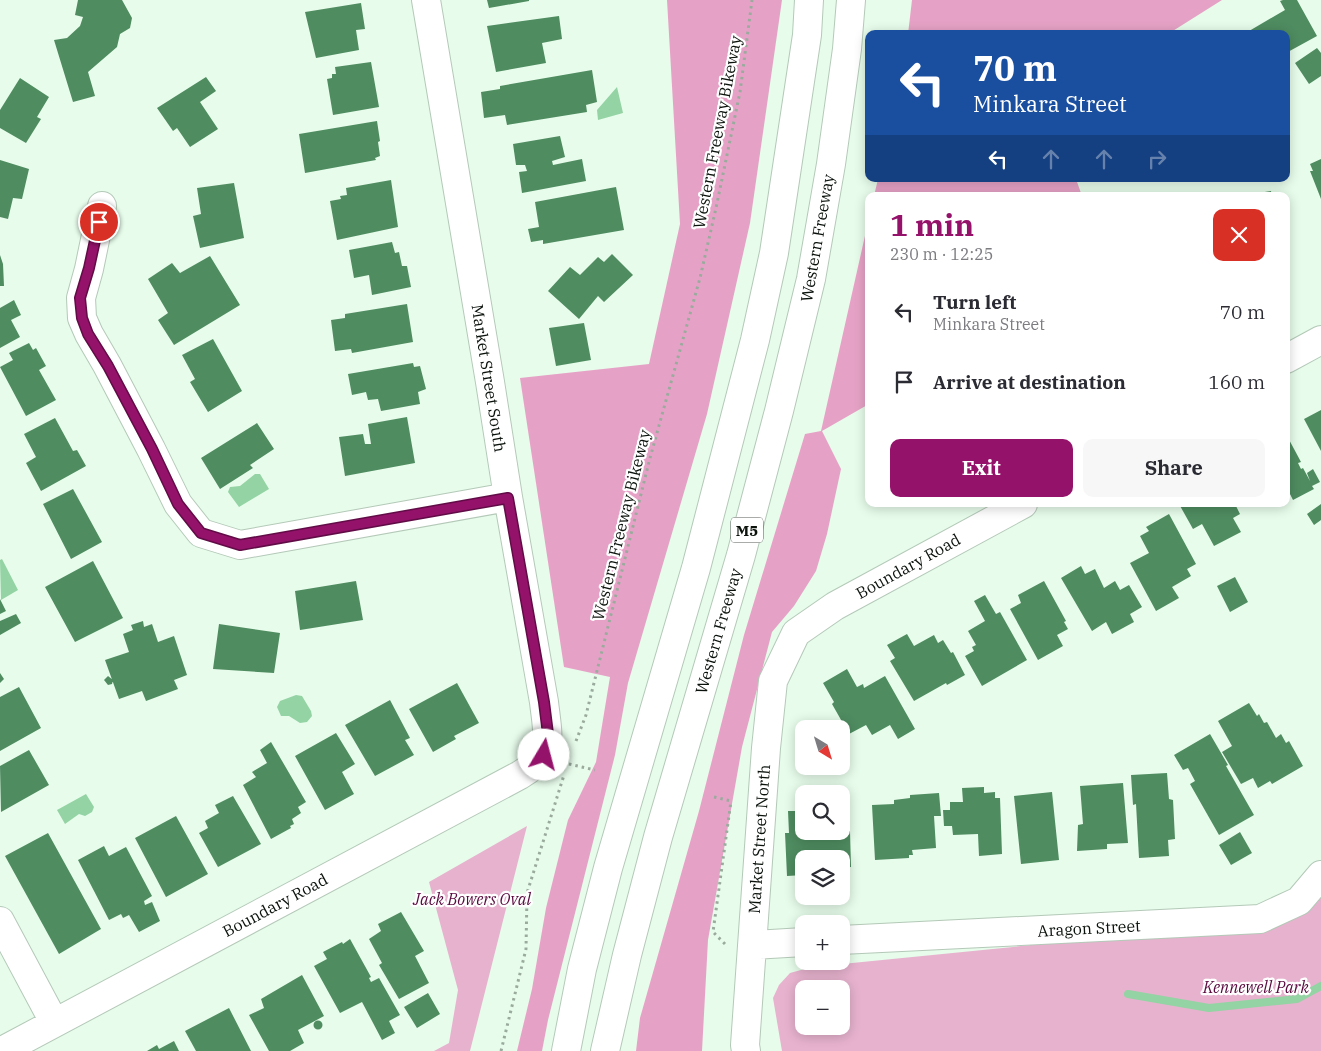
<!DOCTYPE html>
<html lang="en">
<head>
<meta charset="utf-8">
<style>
	:root { --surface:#fff; --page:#f7f7f7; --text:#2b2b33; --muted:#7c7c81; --accent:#95126b }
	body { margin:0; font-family:"IBM Plex Serif",serif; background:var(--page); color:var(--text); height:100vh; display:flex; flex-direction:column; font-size:19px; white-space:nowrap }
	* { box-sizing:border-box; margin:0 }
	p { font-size:16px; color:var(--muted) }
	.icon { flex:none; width:28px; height:28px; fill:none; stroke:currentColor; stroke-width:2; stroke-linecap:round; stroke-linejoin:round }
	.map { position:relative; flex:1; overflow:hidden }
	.sheet { position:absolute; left:865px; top:192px; width:425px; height:315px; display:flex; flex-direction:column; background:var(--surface); border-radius:10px; box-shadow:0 2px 12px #0003 }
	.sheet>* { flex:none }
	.top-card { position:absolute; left:865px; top:30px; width:425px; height:152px; border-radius:10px; box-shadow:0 2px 12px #0003; background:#1a4fa0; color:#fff; overflow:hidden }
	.needle { width:32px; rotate:142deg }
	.buttons { position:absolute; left:795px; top:720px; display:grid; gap:10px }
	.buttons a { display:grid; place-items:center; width:55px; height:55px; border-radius:10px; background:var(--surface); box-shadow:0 2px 12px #0003; font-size:25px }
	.pin { position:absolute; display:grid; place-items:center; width:42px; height:42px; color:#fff; margin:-21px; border:2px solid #fff; border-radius:50%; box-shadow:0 1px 5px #0007 }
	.me { position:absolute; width:55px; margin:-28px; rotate:8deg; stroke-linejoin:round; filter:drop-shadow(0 0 4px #0008) }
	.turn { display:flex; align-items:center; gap:18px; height:105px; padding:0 25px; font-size:22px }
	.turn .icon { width:65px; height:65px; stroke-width:2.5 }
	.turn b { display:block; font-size:35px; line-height:42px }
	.lanes { display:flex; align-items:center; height:48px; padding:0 25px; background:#0003; justify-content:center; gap:25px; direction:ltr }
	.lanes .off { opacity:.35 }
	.round { display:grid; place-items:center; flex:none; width:52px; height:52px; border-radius:10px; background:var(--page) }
	.headline { display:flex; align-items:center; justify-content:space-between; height:85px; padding:0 25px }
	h1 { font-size:30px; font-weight:700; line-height:38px; color:var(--accent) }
	.primary-button { display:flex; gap:10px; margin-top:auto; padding:10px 25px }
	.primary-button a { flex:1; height:58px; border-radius:10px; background:var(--accent); color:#fff; font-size:20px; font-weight:700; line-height:58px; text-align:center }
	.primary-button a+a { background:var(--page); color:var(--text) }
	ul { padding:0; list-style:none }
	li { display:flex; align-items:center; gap:15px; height:70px; padding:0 25px }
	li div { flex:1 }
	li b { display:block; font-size:19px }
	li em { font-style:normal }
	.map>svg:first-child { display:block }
</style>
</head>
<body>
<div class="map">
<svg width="1321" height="1051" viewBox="0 0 1321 1051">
	<rect width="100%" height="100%" fill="#e7fceb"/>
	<!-- green -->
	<path fill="#e7b2ce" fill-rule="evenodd" d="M527 826 470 1051H434L449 1043 458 990 429 882Z
		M1321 895V1051H782L773 998 779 985 790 973 812 967 1292 919ZM804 989H841V1026H804Z"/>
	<!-- forest -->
	<path fill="#e6a2c6" d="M667 0H782L750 223 707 414 628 683 615 755 548 1020 542 1051H517L532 989 546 908 568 820 596 762 610 677 564 667 520 378 649 364 680 224Z
		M912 0H1222L1168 34H908Z
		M878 179H1076L1082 196H874Z
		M869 218V404L822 431 841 469 827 534 816 571 794 606 772 632 742 747 708 940 702 1051H636L640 1018 699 811 744 635 805 434 821 431Z"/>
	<!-- water -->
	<path fill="#94d3a4" d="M617 87 623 113 598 120 597 110Z
		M255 474H260L269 489 239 507 228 492 230 487 240 486Z
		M2 559 18 590 1 600 0 560Z
		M296 695 302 696 311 711 312 716 307 722 300 723 289 716H281L277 707 280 701Z
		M86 794 94 807 92 812 85 816 79 814 65 824 57 810Z"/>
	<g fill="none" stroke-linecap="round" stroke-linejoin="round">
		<!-- stream -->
		<path stroke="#94d3a4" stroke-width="8" d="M1128 994 1209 1008 1297 999 1321 986"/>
	</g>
	<!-- building -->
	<path fill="#4f8c60" d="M78 0H122L132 18 130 28 120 34 117 47 88 72 95 96 73 102 54 40 67 38 80 26 83 17 75 15Z
		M487 0H529V1L489 8Z
		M1283 0H1297L1317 36 1286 53V34H1244L1285 10 1280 1Z
		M361 3 365 29 356 30 359 50 316 58 305 12Z
		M559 16 562 39 542 43 546 63 496 72 487 26Z
		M1317 48 1321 53V76L1309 84 1295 63Z
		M371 62 379 107 333 115 327 79 332 78V74H336L335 67Z
		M592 70 597 102 586 105 587 112 507 125 505 115 484 118 481 92 500 89V86Z
		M206 77 216 91 200 102 218 129 190 147 177 128 173 131 157 108Z
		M20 78 49 97 37 117 41 119 26 143 0 128V110Z
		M377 121 380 141 378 142 380 156 375 158 376 160 305 173 299 134Z
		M560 136 565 157 552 161 553 165 582 159 586 181 522 193 519 172 527 171 525 165H516L513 144Z
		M1321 159V199L1310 171H1313L1310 164Z
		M0 160 29 169 22 199 13 198 8 219 0 217Z
		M391 180 398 227 337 240 330 201 341 199 340 196 347 195 346 188Z
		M234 183 244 238 200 248 193 216 201 214 197 188Z
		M616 187 624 230 543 244V240L531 242 528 229 539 227 535 202Z
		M1271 191 1272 196H1252V194Z
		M392 242 395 253 399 252 402 266H407L411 287 372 295 369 275 354 278 349 250Z
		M612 254 633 275 604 302 598 296 579 319 548 291 570 267 580 275 598 257 604 262Z
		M0 255 3 264 4 286H0Z
		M210 256 240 305 174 345 158 320 168 313 148 279 172 263 180 273Z
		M14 300 21 315 11 320 20 337 0 348V308Z
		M407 304 413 342 352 353 351 349 335 351 331 320 345 318V314Z
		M584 323 591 360 556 366 549 328Z
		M213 339 242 391 208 412 190 382 195 379 182 355Z
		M29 343 33 350 36 348 46 366 39 370 56 400 26 416 0 367 13 360 9 353Z
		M413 363 414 367 420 366 426 389 418 392 420 404 381 411 378 399 368 400 366 392 352 395 348 374Z
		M1321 410V451L1304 419Z
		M407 417 415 463 345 476 339 437 363 434 365 444H371L368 424Z
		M55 418 73 451 77 450 86 466 41 491 26 463 36 457 24 434Z
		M257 423 274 449 250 465 253 468 220 489 201 458Z
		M1286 434 1301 462 1298 463 1301 469 1303 468 1310 481 1307 473 1313 469 1320 482 1312 486 1314 489 1293 500 1286 486Z
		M73 489 102 542 71 559 43 504Z
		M1179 504H1235L1240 514 1233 518 1241 532 1214 546 1202 524 1193 529Z
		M1321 504V520L1314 525 1307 514Z
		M1169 514 1196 564 1187 569 1191 576 1172 587 1179 598 1156 611 1130 563 1149 553 1140 536 1149 531 1146 527Z
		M93 561 123 618 75 642 45 587Z
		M1081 566 1085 574 1095 569 1104 588 1115 581 1120 590 1129 585 1142 607 1130 614 1134 622 1112 634 1106 622 1092 631 1061 578Z
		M1235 577 1248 602 1230 612 1217 586Z
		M356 581 363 620 300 630 295 591Z
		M1044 581 1066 621 1064 622 1068 629 1057 635 1063 646 1038 660 1010 609 1021 603 1018 595Z
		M985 595 996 614 1000 612 1027 660 982 686 965 656 974 651 972 647 976 645 968 631 985 621 974 601Z
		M0 599 6 611 0 614Z
		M16 614 21 623 0 635V621Z
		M143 621 144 627 152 624 158 642 174 636 187 675 174 680 178 689 146 701 142 691 119 699 105 660 129 652 123 634 133 630 131 625Z
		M219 624 280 633 274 673 213 669Z
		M907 634 914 646 934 635 938 643 943 640 951 653 953 652 965 675 947 685 946 683 914 701 890 661 895 658 887 645Z
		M847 669 857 687 863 684 864 688 885 676 915 729 898 739 890 725 872 735 866 725 849 734 832 704 834 702 823 683Z
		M0 673 4 679 0 683Z
		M108 676 113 680 112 684 108 685 104 680Z
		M457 683 479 723 454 736 456 739 433 752 409 709Z
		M19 687 41 728 0 751V697Z
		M390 700 410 738 405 740 414 755 375 776 345 725Z
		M1249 703 1257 716 1259 714 1264 723 1267 722 1276 738 1281 734 1286 743 1289 741 1303 766 1272 784 1270 781 1258 788 1253 778 1241 784 1222 752 1232 746 1218 721Z
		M336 733 355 764 342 772 354 794 325 810 295 756Z
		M1210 734 1228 765 1226 766 1254 815 1219 835 1190 784 1195 781 1188 768 1183 770 1174 755Z
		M271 742 306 802 298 807 301 813 292 819 294 824 290 826 291 828 271 839 243 785 256 777 252 772 267 763 260 750Z
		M29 750 49 785 1 812 0 766Z
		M1167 773 1169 799 1173 800 1175 839 1168 840 1169 856 1139 858 1136 804 1133 805 1131 775Z
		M1123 783 1128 843 1107 844V849L1077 851 1078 825 1083 824 1080 786Z
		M984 787V793L995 792V798H1000L1002 854 979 856 978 834 953 835 952 826H944L943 810H950V802H963L962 788Z
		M1052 792 1059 860 1021 864 1014 796Z
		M939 793 941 816H934L936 848 912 850 913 855H909V858L875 860 872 805 894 804V800L910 798V795Z
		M233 796 261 844 218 867 199 833 208 828 205 821 219 813 215 805Z
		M788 811H800L801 833H810V831H850L851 867 841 868V859H804V875L787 876 785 833H789Z
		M176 816 208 874 166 897 135 838Z
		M1240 832 1252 853 1231 865 1219 845Z
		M48 833 101 929 59 954 5 856Z
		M104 846 109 856 126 847 152 896 144 901 145 905 152 902 160 921 139 932 129 915 123 918 121 914 109 920 78 860Z
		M401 912 424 951 415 956 429 983 399 999 379 965 382 963 369 939 381 931 378 924Z
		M350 939 371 977 369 978 371 982 379 978 400 1015 389 1021 395 1033 382 1040 362 1002 340 1013 314 966 327 959 323 952 342 942 343 944Z
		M302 975 324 1016 298 1030 304 1043 290 1051H269L249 1015 264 1008 261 999Z
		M428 993 440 1014 417 1028 404 1007Z
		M229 1008 251 1051H196L185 1031Z
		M313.5 1025a4.5 4.5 0 1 1 9 0a4.5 4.5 0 1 1-9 0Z
		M174 1041 179 1051H147L157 1045 159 1049Z"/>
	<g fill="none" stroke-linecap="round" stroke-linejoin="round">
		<!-- minor casing -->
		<g stroke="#b4c9b8" stroke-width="30">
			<path id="minor" d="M102 206 89 269 81 298 82 318 89 334 107 365 151 449 178 504 201 533 240 545 508 497
				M1286 359 1321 340
				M0 921 54 1022
				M841 940 1260 919 1299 901 1321 875
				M752 945 804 942
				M2 1051 520 775C555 754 548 738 544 702L508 497 490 382 426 0
				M746 1051 745 1045 766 748 773 681 796 633 835 606 1023 504"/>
		</g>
		<!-- motorway casing -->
		<g stroke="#b4c9b8" stroke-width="30">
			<path id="motorway" d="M566 1051 582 969 608 868 696 568 755 340 774 253 807 35 809 0
				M605 1051 627 955 658 837 741 555 779 411 811 279 831 164 847 49 851 0"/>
		</g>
		<!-- path -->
		<path stroke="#9aab9d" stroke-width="3" stroke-dasharray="2.5 4" stroke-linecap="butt" d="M576 741 586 715 650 458 700 278 716 208 740 92 752 0
			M569 764 595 770
			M714 797 731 801 732 800
			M725 944 713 932 731 801
			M501 1051 526 949 527 893 564 775"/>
		<!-- minor -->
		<use href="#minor" stroke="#fff" stroke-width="28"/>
		<!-- motorway -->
		<use href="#motorway" stroke="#fff" stroke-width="28"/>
	</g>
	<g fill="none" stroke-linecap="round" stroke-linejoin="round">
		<!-- route casing -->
		<g stroke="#610c46" stroke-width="12">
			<path id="route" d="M99 222 89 268 80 298 82 318 88 334 108 366 152 449 178 504 201 533 240 545 508 498 544 702 548 734 544 755"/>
		</g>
		<!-- route -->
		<use href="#route" stroke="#95126b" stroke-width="9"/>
	</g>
	<g text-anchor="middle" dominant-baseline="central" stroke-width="4.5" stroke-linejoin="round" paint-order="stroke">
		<!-- shield labels -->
		<rect fill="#fff" stroke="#545955" stroke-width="1" x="731" y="517.5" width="32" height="25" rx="4"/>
		<g font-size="15" font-weight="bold" fill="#0b120c">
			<text x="747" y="530">M5</text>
		</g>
		<!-- street labels -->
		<g font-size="16" fill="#0b120c" stroke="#fff">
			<text transform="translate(717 132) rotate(-79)">Western Freeway Bikeway</text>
			<text transform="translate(817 238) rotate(-80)">Western Freeway</text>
			<text transform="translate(489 378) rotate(81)">Market Street South</text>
			<text transform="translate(621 525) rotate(-76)">Western Freeway Bikeway</text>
			<text transform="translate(908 566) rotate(-29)">Boundary Road</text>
			<text transform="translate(718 631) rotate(-74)">Western Freeway</text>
			<text transform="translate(759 839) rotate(-86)">Market Street North</text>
			<text transform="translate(275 905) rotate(-28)">Boundary Road</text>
			<text transform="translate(1089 928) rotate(-3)">Aragon Street</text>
		</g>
		<!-- park labels -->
		<g font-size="16" font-style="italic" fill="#590a3f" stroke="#fff">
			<text x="472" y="899">Jack Bowers Oval</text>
			<text x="1256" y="987">Kennewell Park</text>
		</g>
	</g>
</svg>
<div class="buttons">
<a><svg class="needle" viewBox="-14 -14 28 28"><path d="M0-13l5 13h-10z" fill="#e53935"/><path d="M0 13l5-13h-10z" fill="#7c7c81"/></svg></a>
<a><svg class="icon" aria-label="search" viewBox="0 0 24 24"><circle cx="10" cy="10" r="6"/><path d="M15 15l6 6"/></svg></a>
<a><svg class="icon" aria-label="layers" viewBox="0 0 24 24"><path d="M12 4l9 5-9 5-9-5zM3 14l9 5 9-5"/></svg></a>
<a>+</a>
<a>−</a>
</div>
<div class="pin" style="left:99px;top:222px;background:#d93025"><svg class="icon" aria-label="arrive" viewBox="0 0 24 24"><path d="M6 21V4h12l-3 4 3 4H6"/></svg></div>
<svg class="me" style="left:544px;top:755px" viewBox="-20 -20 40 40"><circle r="19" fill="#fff"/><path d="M0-13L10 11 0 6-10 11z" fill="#95126b"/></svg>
<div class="top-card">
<div class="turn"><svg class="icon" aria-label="left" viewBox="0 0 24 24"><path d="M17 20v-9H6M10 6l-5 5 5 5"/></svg><div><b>70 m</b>Minkara Street</div></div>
<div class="lanes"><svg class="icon" aria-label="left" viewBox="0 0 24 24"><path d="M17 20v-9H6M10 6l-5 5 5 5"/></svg><svg class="icon off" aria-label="ahead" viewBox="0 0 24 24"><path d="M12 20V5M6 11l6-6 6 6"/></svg><svg class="icon off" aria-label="ahead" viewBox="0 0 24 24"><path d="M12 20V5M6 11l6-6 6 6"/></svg><svg class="icon off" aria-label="right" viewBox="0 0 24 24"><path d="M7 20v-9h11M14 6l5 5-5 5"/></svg></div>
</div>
<section class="sheet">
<div class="headline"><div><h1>1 min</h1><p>230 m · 12:25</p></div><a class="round" style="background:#d93025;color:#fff"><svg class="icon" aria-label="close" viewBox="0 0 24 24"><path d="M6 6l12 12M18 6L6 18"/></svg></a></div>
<ul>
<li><svg class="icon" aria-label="left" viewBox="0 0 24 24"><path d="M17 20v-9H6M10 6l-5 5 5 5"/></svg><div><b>Turn left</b><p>Minkara Street</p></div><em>70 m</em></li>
<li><svg class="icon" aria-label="arrive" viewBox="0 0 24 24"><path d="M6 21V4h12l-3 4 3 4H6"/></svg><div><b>Arrive at destination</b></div><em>160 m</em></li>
</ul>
<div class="primary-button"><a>Exit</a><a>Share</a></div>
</section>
</div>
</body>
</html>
